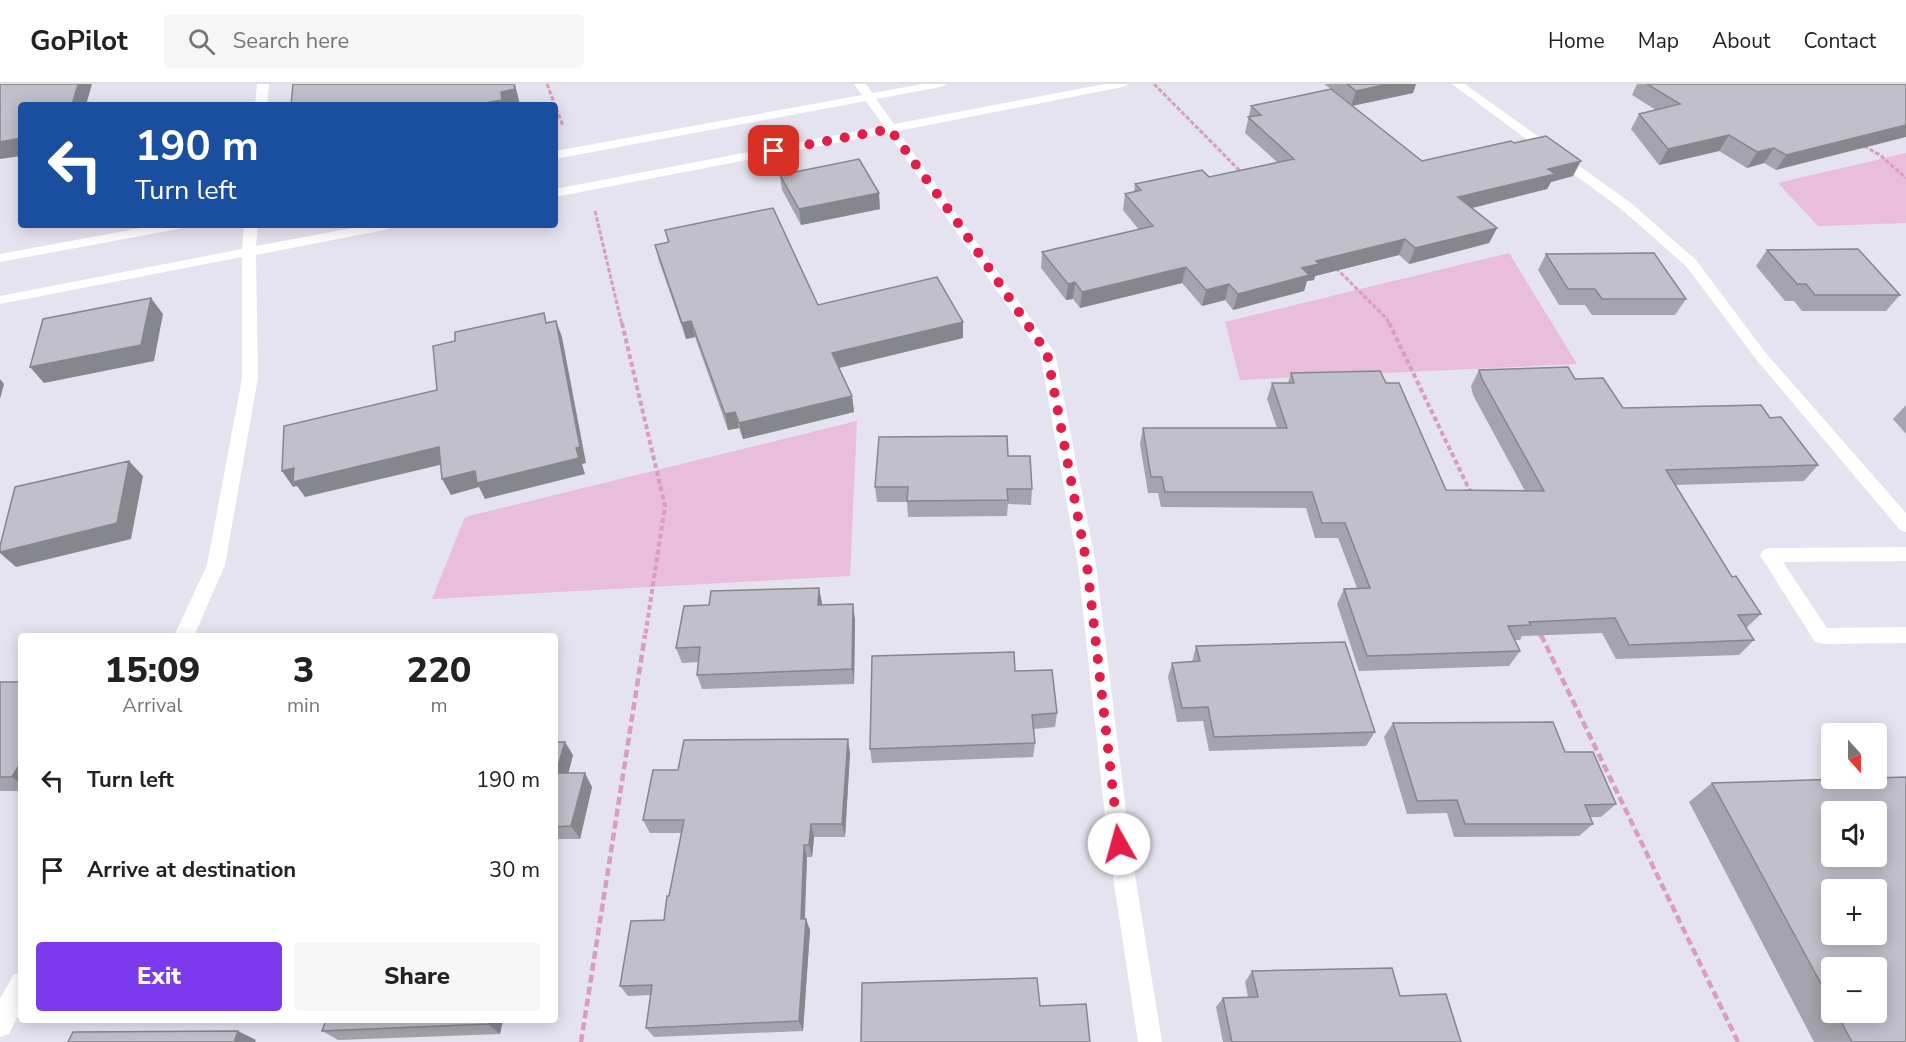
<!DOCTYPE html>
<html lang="en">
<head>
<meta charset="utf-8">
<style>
	:root { --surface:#fff; --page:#f6f6f6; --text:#222; --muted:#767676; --line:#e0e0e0; --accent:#7c3aed }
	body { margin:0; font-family:"Nunito Sans",sans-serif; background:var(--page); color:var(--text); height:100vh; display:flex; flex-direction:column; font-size:22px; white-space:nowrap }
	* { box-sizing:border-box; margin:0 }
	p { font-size:20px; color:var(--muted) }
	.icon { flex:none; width:33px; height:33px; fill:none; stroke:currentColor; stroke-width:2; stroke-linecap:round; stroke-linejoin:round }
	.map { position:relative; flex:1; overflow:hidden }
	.drawer { position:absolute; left:18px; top:549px; width:540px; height:390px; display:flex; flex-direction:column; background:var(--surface); border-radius:6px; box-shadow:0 3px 15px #0003 }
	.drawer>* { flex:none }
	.banner { position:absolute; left:18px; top:18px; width:540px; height:126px; border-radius:6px; box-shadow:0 3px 15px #0003; background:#1a4fa0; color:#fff; overflow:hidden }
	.needle { width:39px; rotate:159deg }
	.buttons { position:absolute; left:1821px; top:639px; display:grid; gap:12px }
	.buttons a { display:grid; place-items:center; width:66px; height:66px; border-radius:6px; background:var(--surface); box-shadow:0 3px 15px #0003; font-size:30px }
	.pin { position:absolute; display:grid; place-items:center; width:51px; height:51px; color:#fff; margin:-26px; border-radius:12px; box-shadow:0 3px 9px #0006 }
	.me { position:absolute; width:66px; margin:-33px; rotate:353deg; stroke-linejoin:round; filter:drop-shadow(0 0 4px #0008) }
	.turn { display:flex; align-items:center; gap:21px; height:126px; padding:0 18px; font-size:27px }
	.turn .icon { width:78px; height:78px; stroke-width:2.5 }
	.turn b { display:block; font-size:42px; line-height:51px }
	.eta { display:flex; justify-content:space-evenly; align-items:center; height:102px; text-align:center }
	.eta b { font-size:36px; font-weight:800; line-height:42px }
	.cta { display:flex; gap:12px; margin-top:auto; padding:12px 18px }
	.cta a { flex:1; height:69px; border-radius:6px; background:var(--accent); color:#fff; font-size:24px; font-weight:800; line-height:69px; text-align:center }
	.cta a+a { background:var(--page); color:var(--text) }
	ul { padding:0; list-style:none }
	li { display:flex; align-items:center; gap:18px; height:90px; padding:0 18px }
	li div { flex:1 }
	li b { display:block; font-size:22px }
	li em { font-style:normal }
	header { display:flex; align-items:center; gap:36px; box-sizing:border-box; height:84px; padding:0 30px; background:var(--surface); border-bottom:2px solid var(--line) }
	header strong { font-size:28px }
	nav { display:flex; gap:33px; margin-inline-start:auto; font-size:21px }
	.search { width:420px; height:54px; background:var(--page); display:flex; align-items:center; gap:15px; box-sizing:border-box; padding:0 21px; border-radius:6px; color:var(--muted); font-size:22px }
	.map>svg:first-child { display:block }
</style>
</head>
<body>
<header>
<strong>GoPilot</strong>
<div class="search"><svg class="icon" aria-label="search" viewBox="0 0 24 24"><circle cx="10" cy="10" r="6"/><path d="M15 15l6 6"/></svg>Search here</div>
<nav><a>Home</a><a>Map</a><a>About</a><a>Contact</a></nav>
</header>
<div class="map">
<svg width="1906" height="958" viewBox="0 0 1906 958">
	<rect width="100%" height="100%" fill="#e4e3ef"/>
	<!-- green -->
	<path fill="#e9bddc" d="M1906 69V139L1818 142 1778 99Z
		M1509 169 1577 280 1240 296 1225 238Z
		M857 337 850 492 432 515 465 433Z"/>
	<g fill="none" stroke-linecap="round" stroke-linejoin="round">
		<!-- path-far2 -->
		<path stroke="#da9eb8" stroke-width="3" stroke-dasharray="4.5 2" stroke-linecap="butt" d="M547 0 563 42
			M1154 0 1242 89
			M1864 62 1880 71 1906 94
			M595 127 622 241
			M1336 184 1387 235 1390 241"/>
		<!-- path-far1 -->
		<path stroke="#da9eb8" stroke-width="4" stroke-dasharray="5 3" stroke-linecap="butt" d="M622 239 665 422 645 553
			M1389 239 1471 409
			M1539 548 1541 553"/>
		<!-- path -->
		<path stroke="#da9eb8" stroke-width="4.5" stroke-dasharray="8 4" stroke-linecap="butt" d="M1541 551 1738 958
			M581 958 645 551"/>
		<!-- minor -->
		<path fill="#fff" fill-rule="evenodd" d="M257 0H269L267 21H255Z
			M854 0H866L872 9 923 0H947L941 3 876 15 894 40 1105 0H1129L1123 3 898 47 1055 269 1096 481 1130 760 1162 958H1138L1108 760 1078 481 1040 269 888 49 555 113V105L884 42 866 17 555 75V67L862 11Z
			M1452 0H1465L1631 119 1696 176 1765 268 1906 429V448L1900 446 1755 274 1686 182 1621 125Z
			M157 141H186L179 145 0 178V170Z
			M244 141H258L256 162 368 141H396L389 145 256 171 258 294 225 481 194 552H174L207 481 242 294V173L0 220V212L242 165Z
			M1906 463V477L1783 478 1827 544 1906 543V559L1822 560 1815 558 1760 471 1763 466 1769 464Z
			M21 887V925L9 950 0 953V915L13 891Z"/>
	</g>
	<!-- wall -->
	<path fill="#a5a4ae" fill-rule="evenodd" d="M1324 0H1416L1413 9 1352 22 1422 77 1573 92 1551 98 1547 105 1472 124 1497 144 1489 159 1409 180 1399 171 1315 192 1314 196 1307 197 1304 207 1233 226 1225 216 1202 222 1182 199 1080 224 1073 215 1066 216 1041 184 1042 168 1139 146 1123 126 1125 110 1134 108 1135 100 1209 93 1277 78 1245 49 1251 22 1331 5Z
		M1637 0H1906L1776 86 1764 79 1747 84 1719 67 1659 81 1631 45 1639 30 1656 26 1632 11Z
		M780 91 880 125 801 141 782 106Z
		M665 146 818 221 963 254 839 284 852 312 854 328 743 355 739 344 728 346 695 253 686 255 659 177 655 161 668 158Z
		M1767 166 1900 211 1886 227H1802L1794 217H1785L1756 182Z
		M1546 170 1686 215 1675 231H1592L1585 221H1559L1538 186Z
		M1479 286 1575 295 1623 324 1770 334 1818 381 1804 397 1676 401 1732 493 1761 530 1746 544 1754 556 1739 571 1616 575 1602 549 1522 552 1520 556H1515L1520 567 1509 582 1359 587 1337 520 1344 505 1357 504 1338 454H1315L1306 424 1161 423 1158 409H1148L1140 360 1143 344H1277L1267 315 1272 299H1288L1291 289 1386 299 1446 406 1525 407 1473 311 1471 302Z
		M1906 321V350L1893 335Z
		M1008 372 1032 405 1031 421 1008 420 1007 432 908 433 907 418H877L875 403Z
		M819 504 822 521 855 535 854 600 702 605 697 591 699 578 682 579 676 564 709 521Z
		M1196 562 1375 648 1366 662 1209 667 1203 637 1177 638 1168 593 1172 579 1192 578Z
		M1015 587 1057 629 1055 643 1034 645 1035 659 1033 673 872 679 870 665Z
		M0 598H21V707H0Z
		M1393 639 1565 668 1616 720 1601 733H1590L1593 740 1579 752 1454 753 1447 729 1407 730 1384 653Z
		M555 658 573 671 568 689 592 703 580 755H555Z
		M850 669 845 753H814L812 773H807L805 835 810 846 803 947 654 953 646 944 651 911 628 912 620 902 664 836 681 749H650L643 736 678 686Z
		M1712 699 1906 958H1814L1689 718ZM1832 884 1876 928H1832Z
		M1252 887 1400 912 1461 958H1223L1216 923 1223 914 1248 913 1245 898Z
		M326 936H503L500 950 338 956 322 947Z"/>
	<!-- shaded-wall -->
	<path fill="#86868d" d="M78 0H92L86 21H72Z
		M514 0H515L520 21H474L501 8Z
		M1388 0H1416L1413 9 1351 22 1356 7Z
		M1906 41V53L1776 86 1786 71Z
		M1729 51 1719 67 1659 81 1668 65Z
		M21 54V72L0 75V58Z
		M1774 64 1764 79 1747 84 1757 68Z
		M1581 77 1573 92 1551 98 1547 105 1452 129 1458 113 1548 85Z
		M879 109 880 125 801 141 799 125Z
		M1497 144 1489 159 1409 180 1415 164Z
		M1405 155 1399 171 1315 192 1314 196 1307 197 1304 207 1233 226 1238 210 1316 177Z
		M1186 183 1182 199 1080 224 1082 208Z
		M1075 198 1073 215 1066 216 1068 200Z
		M1229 200 1225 216 1202 222 1206 206Z
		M151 214 163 230 154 277 44 299 30 283Z
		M556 237 562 253 586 379 582 380 585 390 485 415 479 403 451 411 442 395 576 364Z
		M691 237 695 253 686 255 682 239Z
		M963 238V254L834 285 832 269Z
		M0 295 4 300 0 315Z
		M852 312 854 328 743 355 739 339Z
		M735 328 739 344 728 346 725 330Z
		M439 363 448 379 305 413 297 402 293 403 282 387 294 384Z
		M129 377 143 392 131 455 16 483 0 469V468Z
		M819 504 822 519 821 536 818 521Z
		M853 520 855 535 854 600 852 585Z
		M848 655 850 669 845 753 842 740Z
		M565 658 573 671 565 702 556 689Z
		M21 678V700L12 693Z
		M585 689 592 703 580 755 571 742Z
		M811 740 814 753 812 773 809 761Z
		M804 761 807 773 804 847 801 835Z
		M806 835 810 846 803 947 799 937Z
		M489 936H503L500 950 488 940Z
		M238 947 256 956 255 958H234Z"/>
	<!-- building -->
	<path fill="#c0bfca" stroke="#86868d" stroke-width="1.5" fill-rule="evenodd" d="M0 0H78L72 21H21V54L0 58Z
		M293 0H514L515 5 501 8 502 16 474 21H291Z
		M1347 0H1388L1356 7Z
		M1647 0H1906V41L1786 71 1774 64 1757 68 1729 51 1668 65 1639 30 1680 20Z
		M1331 5 1422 77 1511 57 1514 59 1546 52 1581 77 1548 85 1555 90 1458 113 1497 144 1415 164 1405 155 1316 177 1319 180 1302 184 1309 191 1238 210 1229 200 1206 206 1186 183 1082 208 1075 198 1068 200 1042 168 1153 142 1125 110 1141 106 1135 100 1202 86 1209 93 1294 75 1248 33 1261 31 1251 22Z
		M859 75 879 109 799 125 780 91Z
		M773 124 818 221 937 193 963 238 832 269 852 312 739 339 735 328 725 330 691 237 682 239 655 161 669 158 665 146Z
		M1858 165 1900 211H1815L1806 200H1797L1767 166Z
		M1654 169 1686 215H1602L1595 205H1568L1546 170Z
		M151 214 141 261 30 283 43 235Z
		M544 229 546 239 556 237 580 363 576 364 579 374 477 399 475 387 442 395 439 363 293 398 294 384 282 387 284 342 437 306 433 262 455 257V248Z
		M1568 283 1575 295 1603 294 1623 324 1761 321 1770 334 1781 333 1818 381 1666 386 1732 493 1736 492 1761 530 1738 531 1754 556 1629 561 1615 534 1529 538 1531 541 1508 542 1520 567 1367 572 1344 505 1370 504 1345 439H1322L1312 408H1165L1162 393H1151L1143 344H1287L1272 299H1294L1291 289 1380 287 1386 299H1399L1446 406 1544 407 1482 295 1479 286Z
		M1007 352 1008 372H1030L1032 405H1007L1008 416 907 417 908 403H875L879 353Z
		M129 377 117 439 0 468V462L15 403Z
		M819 504 818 521 853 520 852 585 697 591 700 563 676 564 684 522 709 521 711 507Z
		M1345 558 1375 648 1214 653 1208 623 1182 624 1172 579 1200 577 1196 562Z
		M1014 568 1015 587 1052 586 1057 629 1032 631 1035 659 870 665 872 572Z
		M0 598H21V678L12 693H0Z
		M1553 638 1565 668H1593L1616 720 1585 721 1593 740H1465L1457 716 1417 717 1393 639Z
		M848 655 842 740H811L809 761H804L801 835H806L799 937 646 944 652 901 620 902 631 837 664 836 667 812H669L684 736H643L653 686H678L684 656Z
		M555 658H565L556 689H585L571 742 555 743Z
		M1906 693V958H1852L1836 928H1876V884H1832V920L1712 699ZM1832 728H1876V772H1832ZM1832 806H1876V850H1832Z
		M1392 884 1400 912 1446 910 1461 958H1232L1223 914 1258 913 1252 887Z
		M1037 894 1040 922 1086 920 1090 958H861L862 899Z
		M326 936H489L488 940 322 947Z
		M238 947 234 958H68L73 948Z"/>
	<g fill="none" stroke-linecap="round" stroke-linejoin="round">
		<!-- route -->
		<path stroke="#e11d48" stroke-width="10" stroke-dasharray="0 18" d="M774 67 890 45 958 139 1047 269 1087 481 1119 760"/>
	</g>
</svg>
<div class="buttons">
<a><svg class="needle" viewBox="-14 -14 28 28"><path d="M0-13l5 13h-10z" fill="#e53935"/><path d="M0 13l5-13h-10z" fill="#767676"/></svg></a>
<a><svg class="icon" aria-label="sound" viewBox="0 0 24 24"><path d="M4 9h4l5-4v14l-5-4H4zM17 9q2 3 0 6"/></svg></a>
<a>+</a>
<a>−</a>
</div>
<div class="pin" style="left:774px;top:67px;background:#d93025"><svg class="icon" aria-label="arrive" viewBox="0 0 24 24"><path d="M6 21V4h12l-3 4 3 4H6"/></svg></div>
<svg class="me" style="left:1119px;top:760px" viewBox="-20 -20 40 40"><circle r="19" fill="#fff"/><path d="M0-13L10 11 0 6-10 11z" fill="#e11d48"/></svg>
<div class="banner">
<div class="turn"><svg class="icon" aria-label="left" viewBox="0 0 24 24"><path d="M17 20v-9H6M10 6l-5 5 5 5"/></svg><div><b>190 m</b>Turn left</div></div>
</div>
<section class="drawer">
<div class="eta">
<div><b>15:09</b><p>Arrival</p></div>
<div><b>3</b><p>min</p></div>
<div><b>220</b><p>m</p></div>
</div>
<ul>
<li><svg class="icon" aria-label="left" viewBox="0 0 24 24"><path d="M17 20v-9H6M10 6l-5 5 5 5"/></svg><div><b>Turn left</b></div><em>190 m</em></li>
<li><svg class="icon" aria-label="arrive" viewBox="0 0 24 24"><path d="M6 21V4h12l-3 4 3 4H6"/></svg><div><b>Arrive at destination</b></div><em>30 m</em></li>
</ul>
<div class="cta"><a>Exit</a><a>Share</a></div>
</section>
</div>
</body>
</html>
